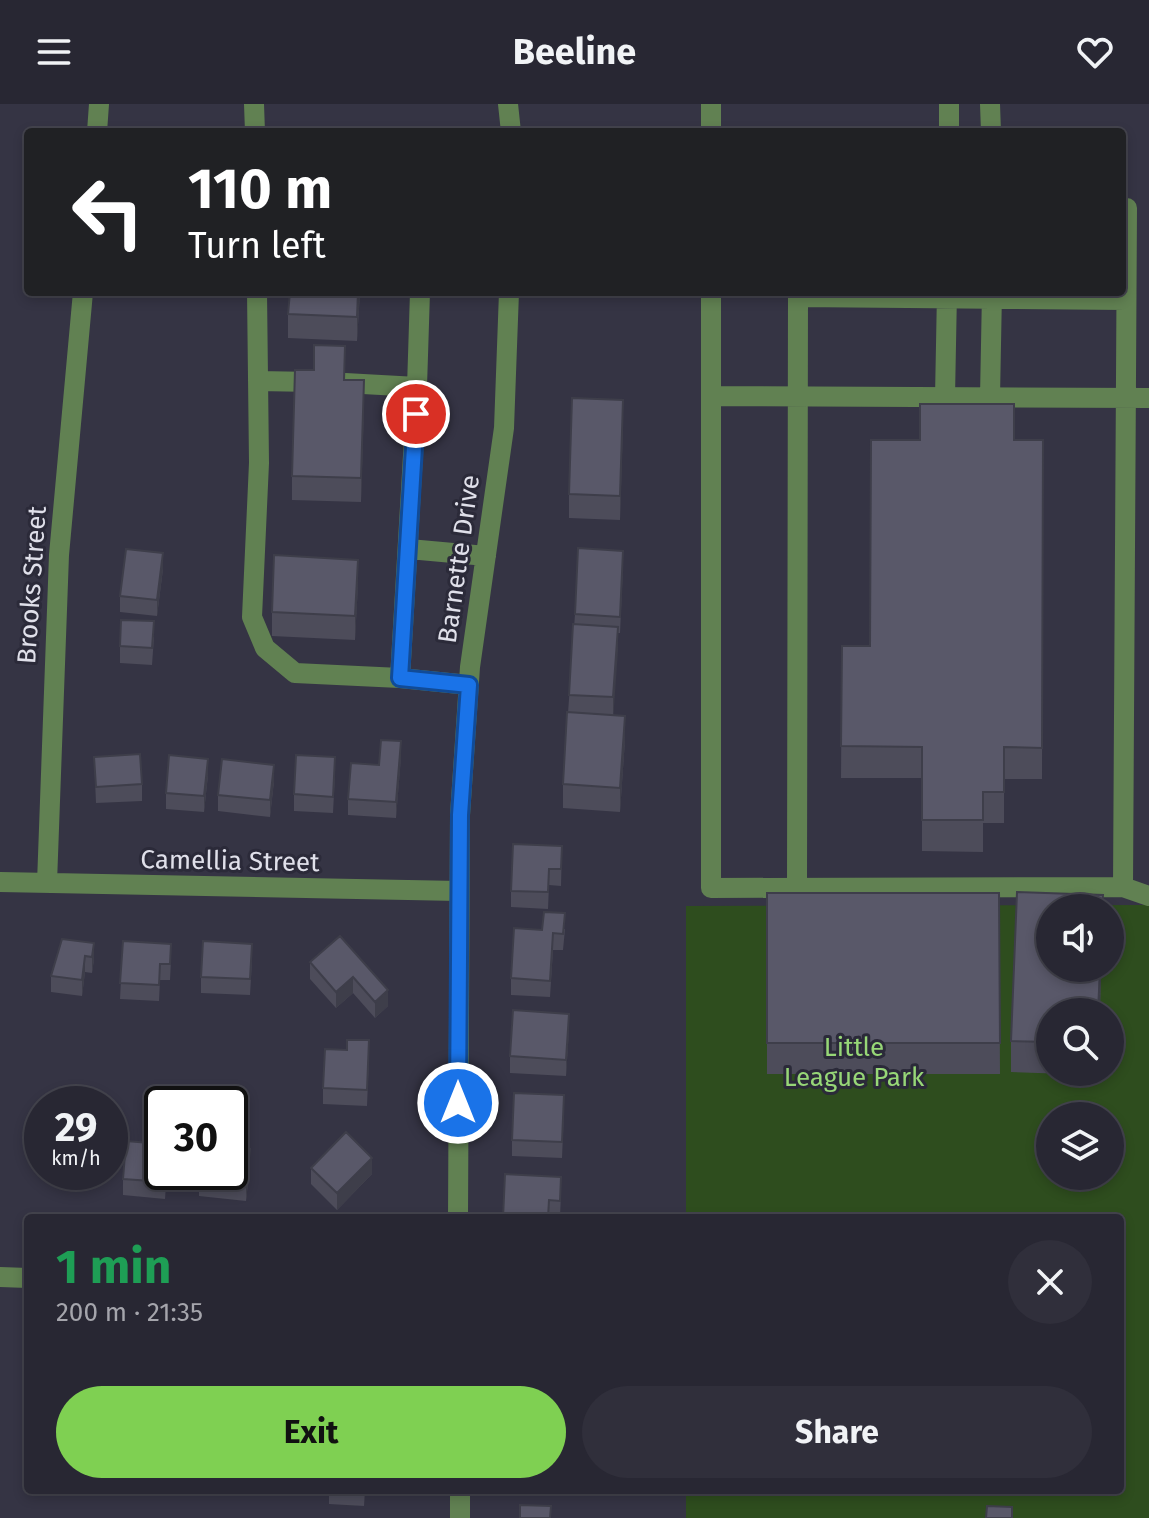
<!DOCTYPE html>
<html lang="en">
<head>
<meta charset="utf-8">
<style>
	:root { --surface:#282733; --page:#302f3b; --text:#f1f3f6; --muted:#a5a5ac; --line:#44444e; --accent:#7fd052 }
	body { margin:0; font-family:"Fira Sans",sans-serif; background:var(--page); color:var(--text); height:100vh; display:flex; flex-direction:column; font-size:30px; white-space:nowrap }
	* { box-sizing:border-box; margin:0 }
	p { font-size:26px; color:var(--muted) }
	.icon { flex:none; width:44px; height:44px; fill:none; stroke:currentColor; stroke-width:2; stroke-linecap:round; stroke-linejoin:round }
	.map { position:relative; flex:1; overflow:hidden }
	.details { position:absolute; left:24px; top:1110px; width:1100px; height:280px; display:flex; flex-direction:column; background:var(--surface); border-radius:8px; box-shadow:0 4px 12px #0003,0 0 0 2px var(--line) }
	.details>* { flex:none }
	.top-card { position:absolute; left:24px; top:24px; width:1102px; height:168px; border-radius:8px; box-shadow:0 4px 12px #0003,0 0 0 2px var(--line); background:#202124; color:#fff; overflow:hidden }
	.buttons { position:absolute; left:1036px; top:790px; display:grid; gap:16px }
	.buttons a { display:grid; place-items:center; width:88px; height:88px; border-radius:50%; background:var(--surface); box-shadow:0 4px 12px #0003,0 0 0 2px var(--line); font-size:40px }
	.speed { position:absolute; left:24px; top:982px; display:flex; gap:16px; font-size:40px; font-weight:700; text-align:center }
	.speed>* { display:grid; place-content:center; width:104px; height:104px; border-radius:50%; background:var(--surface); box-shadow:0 4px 12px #0003,0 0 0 2px var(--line); line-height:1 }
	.speed small { font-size:20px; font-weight:400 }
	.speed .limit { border:4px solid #111; border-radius:12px; background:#fff; color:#111 }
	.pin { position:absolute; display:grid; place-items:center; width:68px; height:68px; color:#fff; margin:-34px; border:4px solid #fff; border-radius:50%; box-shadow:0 2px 8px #0007 }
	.me { position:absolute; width:88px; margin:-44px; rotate:0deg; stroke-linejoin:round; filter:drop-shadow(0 0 6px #0008) }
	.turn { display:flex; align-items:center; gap:28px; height:168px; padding:0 32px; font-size:36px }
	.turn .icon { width:104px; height:104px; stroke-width:2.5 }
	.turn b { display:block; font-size:56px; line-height:68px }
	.round { display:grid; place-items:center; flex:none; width:84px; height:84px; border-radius:42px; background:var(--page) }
	.head { display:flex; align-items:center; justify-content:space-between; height:136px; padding:0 32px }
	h1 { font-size:48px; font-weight:700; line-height:60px; color:#1e9e55 }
	.primary-button { display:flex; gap:16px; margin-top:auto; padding:16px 32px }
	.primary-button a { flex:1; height:92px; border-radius:48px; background:var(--accent); color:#111; font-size:32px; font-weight:700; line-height:92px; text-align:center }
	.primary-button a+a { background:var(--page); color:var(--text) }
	header { display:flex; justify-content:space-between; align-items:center; height:104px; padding:0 32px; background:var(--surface); font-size:36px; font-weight:700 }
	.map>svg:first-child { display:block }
</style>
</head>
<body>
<header><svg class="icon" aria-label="menu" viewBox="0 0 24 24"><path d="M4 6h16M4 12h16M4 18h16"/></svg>Beeline<svg class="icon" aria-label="heart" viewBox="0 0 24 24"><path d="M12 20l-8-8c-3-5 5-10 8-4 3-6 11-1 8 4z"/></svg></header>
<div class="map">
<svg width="1149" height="1414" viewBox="0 0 1149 1414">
	<rect width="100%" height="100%" fill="#353444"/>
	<!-- green -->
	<path fill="#2e4d1e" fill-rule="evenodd" d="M1149 801V1414H686V1386H1120V1114H686V802ZM1050 804H1110V864H1050ZM1050 908H1110V968H1050ZM1050 1012H1110V1072H1050Z"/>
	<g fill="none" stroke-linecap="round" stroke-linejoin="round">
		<!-- minor -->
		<path stroke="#618152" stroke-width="20" d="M254 0 255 28
			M508 0 511 28
			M711 0V28
			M990 0 991 28
			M97 28 99 0
			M949 28V0
			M1122 104H1127L1123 783
			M257 188 259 359 252 513 265 544 295 569 400 574
			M711 188V784L1123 783 1149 792
			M798 193 1126 196
			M258 277 314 278
			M345 279 417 283 420 188
			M417 283 400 574 469 581
			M711 292 1149 294
			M945 293 947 188
			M990 293 992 188
			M409 445 486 452
			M0 778 459 787
			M47 779 59 451 83 188
			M797 784 798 188
			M458 1114 460 711 470 563 504 324 509 188
			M0 1173 28 1174
			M460 1386V1414"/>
	</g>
	<!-- wall -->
	<path fill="#4d4c5a" d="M360 188 357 237 288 234V210Z
		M557 188H624V193L557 191Z
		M345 276 364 300 361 398 292 396V372Z
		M623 320 620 416 569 414V390Z
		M1014 336H1043L1042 675H1004V719H983V748L922 747V674H841L842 542H870Z
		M623 463 620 529H618L613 611 625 636 620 708 563 704V680L575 510Z
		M163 465 157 512 120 508V492Z
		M358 480 355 536 272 532V508Z
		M154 533 152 561 120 559V542Z
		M94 653 142 680V697L96 699Z
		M401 653 396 714 348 711V695L379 661Z
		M335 670 333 709 294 707V690Z
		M208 671 204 708 166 705V689Z
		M274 677 270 713 218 707V691Z
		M562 742 561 782 549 781 548 805 511 803V787Z
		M767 789H999L1000 970H767Z
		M565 825 563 846H553L550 893 511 891V874L542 826Z
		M340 832 388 902 375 914 353 889 336 904 310 875V858Z
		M123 837 171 856 170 876H160L159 897 120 895Z
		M94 839V855L92 869 85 868 82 892 51 888V872Z
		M252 856 250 891 201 889V873Z
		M1101 864 1100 908H1050V968H1097V971L1011 968V937Z
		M569 926 566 972 510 969V952Z
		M369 953 367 1002 323 1000V984Z
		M564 1007 562 1054 512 1052V1036Z
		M250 1061 246 1097 199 1092V1075Z
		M311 1064 372 1070 337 1106 311 1080Z
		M167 1068 165 1095 123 1091V1075Z
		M561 1090 560 1113 503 1114Z
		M329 1386H365L364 1402 329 1400Z
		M521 1386H557V1388Z"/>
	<!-- shaded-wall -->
	<path fill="#3e3e4a" d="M358 188H360L357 237V213Z
		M364 276V300L361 398V374Z
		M623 296V320L620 416V392Z
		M163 449V465L157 512V496Z
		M358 456V480L355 536V512Z
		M618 523V547L613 617V593Z
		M625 612V636L620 708V684Z
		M401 637V653L396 714V698Z
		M208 655V671L204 708V692Z
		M274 661V677L270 713V696Z
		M94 839V855L92 869V853Z
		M85 852V868L82 892V876Z
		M1100 864H1101L1100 908H1098Z
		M353 873V889L336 904V888Z
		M388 886V902L375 914V898Z
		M569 910V926L566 972V956Z
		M250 1045V1061L246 1097V1080Z
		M372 1054V1070L337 1106V1089Z"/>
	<!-- building -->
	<path fill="#595869" stroke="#3e3e4a" stroke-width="2" d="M290 188H358L357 213 288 210Z
		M314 241 345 242 344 276H364L361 374 292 372 295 266H314Z
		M572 294 623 296 620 392 569 390Z
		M920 300H1014V336H1043L1042 644 1004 643V688H983V716H922V643L841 642 842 542H870L871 336H920Z
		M578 444 623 447 620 513 575 510Z
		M126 445 163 449 157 496 120 492Z
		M274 451 358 456 355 512 272 508Z
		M121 516 154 517 152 544 120 542Z
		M573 520 618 523 613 593 569 591Z
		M567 608 625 612 620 684 563 680Z
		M381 636 401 637 396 698 348 695 351 659 379 661Z
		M140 650 142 680 96 683 94 653Z
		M169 651 208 655 204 692 166 689Z
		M296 651 335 653 333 693 294 690Z
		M222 655 274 661 270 696 218 691Z
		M513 740 562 742 561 765H549L548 788 511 787Z
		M1017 788 1103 791 1102 804H1050V864H1100L1098 908H1050V938L1011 937Z
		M767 789H999L1000 939H767Z
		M544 808 565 809 563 830 553 829 550 877 511 874 514 824 542 826Z
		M340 832 388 886 375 898 353 873 336 888 310 858Z
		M62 835 94 839 92 853 85 852 82 876 51 872Z
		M123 837 171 840 170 860H160L159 881 120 879Z
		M203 837 252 840 250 875 201 873Z
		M513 906 569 910 566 956 510 952Z
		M347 936H369L367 986 323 984 325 945 347 946Z
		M514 989 564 991 562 1038 512 1036Z
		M346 1028 372 1054 337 1089 311 1064Z
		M126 1037 162 1040V1068H166L165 1078 123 1075Z
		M230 1043 250 1045 246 1080 199 1075 200 1068H230Z
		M505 1070 561 1073 560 1097 549 1096 548 1114H503Z
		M520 1401 551 1402 550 1414H520Z
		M987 1402 1012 1403V1414H986Z"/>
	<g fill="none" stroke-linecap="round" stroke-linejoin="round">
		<!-- route casing -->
		<g stroke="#114b97" stroke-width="20">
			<path id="route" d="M416 310 400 574 469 581 460 711 458 999"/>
		</g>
		<!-- route -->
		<use href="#route" stroke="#1a73e8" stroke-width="14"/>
	</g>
	<g text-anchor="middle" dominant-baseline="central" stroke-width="6" stroke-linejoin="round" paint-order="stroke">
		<!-- street labels -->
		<g font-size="26" fill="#e0e0ea" stroke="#2b2a39">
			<text transform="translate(459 455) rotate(-82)">Barnette Drive</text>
			<text transform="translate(32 481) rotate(-86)">Brooks Street</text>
			<text transform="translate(230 757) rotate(1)">Camellia Street</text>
		</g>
		<!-- park labels -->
		<g font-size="26" fill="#97d777" stroke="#2b2a39">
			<text x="854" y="943">Little<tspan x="854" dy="30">League Park</tspan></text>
		</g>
	</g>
</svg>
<div class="buttons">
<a><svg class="icon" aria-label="sound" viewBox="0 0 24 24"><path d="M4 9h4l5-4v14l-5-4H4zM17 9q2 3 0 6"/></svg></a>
<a><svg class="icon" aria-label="search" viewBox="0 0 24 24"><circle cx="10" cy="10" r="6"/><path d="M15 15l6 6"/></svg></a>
<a><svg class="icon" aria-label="layers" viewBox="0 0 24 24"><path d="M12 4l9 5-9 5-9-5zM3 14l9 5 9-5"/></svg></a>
</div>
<div class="speed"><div>29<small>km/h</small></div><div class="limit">30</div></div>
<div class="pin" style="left:416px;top:310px;background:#d93025"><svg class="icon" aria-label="arrive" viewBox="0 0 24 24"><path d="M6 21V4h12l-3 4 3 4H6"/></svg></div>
<svg class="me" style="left:458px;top:999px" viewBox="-20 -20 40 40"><circle r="17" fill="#1a73e8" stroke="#fff" stroke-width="3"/><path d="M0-11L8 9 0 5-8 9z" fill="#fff"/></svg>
<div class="top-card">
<div class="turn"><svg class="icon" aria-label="left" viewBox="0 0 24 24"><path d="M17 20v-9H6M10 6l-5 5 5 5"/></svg><div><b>110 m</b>Turn left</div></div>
</div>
<section class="details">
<div class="head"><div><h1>1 min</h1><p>200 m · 21:35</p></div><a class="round"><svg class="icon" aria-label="close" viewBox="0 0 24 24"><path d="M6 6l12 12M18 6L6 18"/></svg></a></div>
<div class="primary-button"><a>Exit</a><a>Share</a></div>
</section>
</div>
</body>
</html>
